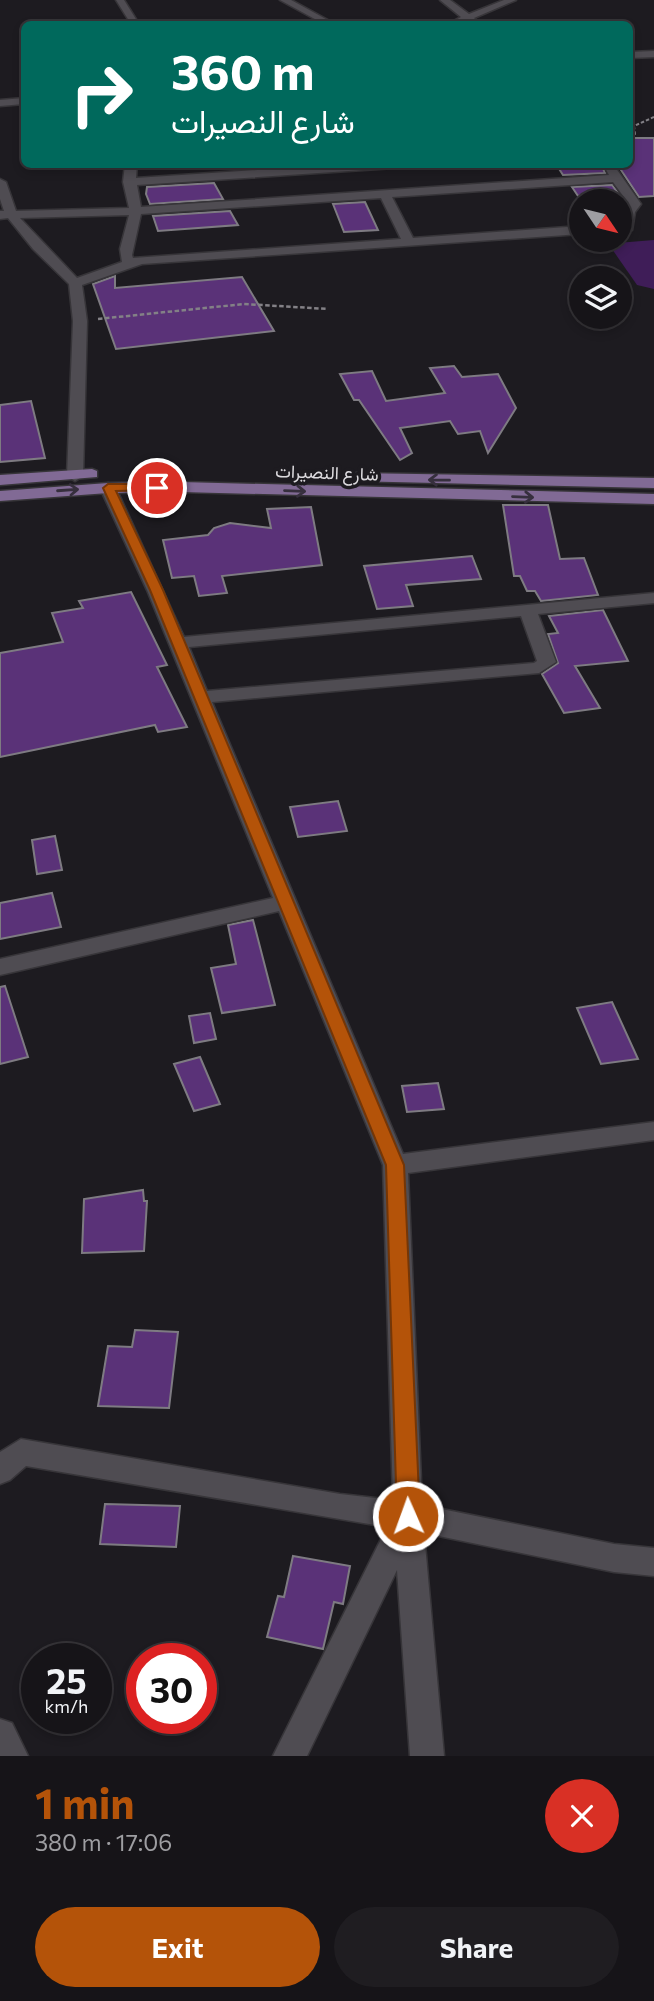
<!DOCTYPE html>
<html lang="en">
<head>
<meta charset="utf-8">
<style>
	:root { --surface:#161418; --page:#1f1d21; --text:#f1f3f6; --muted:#9e9ea2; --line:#353337; --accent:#b45309 }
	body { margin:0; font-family:Commissioner,Vazirmatn,sans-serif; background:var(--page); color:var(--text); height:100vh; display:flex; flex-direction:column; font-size:26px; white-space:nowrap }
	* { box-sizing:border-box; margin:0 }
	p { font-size:23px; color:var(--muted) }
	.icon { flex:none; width:38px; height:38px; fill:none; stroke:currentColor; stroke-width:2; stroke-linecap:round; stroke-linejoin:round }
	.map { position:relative; height:1756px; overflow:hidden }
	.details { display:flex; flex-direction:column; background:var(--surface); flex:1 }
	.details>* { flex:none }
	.top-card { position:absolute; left:21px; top:21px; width:612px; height:147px; border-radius:10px; box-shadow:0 4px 10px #0003,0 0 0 2px var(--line); background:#00695c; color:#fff; overflow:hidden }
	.needle { width:46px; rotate:125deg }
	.controls { position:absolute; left:569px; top:189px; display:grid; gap:14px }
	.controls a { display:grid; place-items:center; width:63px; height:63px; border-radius:50%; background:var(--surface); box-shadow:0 4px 10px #0003,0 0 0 2px var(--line); font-size:35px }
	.speed { position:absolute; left:21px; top:1643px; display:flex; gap:14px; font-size:35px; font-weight:700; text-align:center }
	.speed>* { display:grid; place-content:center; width:91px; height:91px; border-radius:50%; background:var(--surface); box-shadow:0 4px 10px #0003,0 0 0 2px var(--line); line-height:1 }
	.speed small { font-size:18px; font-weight:400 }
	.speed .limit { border:10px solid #d22; background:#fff; color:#111 }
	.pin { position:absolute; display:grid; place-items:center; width:60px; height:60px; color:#fff; margin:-30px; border:4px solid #fff; border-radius:50%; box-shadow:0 2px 7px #0007 }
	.me { position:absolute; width:77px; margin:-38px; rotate:358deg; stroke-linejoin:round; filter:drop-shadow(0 0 5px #0008) }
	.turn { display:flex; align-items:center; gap:24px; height:147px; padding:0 35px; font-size:32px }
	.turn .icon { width:91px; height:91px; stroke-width:2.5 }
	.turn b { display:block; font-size:49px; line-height:60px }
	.round { display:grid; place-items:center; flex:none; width:74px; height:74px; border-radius:37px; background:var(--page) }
	.overview { display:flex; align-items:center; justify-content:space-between; height:119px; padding:0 35px }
	h1 { font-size:42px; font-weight:700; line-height:52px; color:var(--accent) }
	.button { display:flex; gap:14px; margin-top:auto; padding:14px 35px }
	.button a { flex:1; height:80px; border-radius:42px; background:var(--accent); color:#fff; font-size:28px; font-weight:700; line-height:80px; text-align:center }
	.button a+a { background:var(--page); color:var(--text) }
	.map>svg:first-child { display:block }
</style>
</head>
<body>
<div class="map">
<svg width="654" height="1756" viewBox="0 0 654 1756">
	<rect width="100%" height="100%" fill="#1d1b20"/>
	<!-- green -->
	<path fill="#3f1d58" d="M654 240V289L637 285 612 249 617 243Z"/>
	<!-- building -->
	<path fill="#5a3278" stroke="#7e7b82" stroke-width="2" d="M630 138H654V196L639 197 617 164H630Z
		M556 164H601L605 173 563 175Z
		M214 183 223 199 150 204 146 194 147 187Z
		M612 185 621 197 611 198 606 190 578 196 572 187Z
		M365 202 378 230 344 232 333 204Z
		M230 211 238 225 158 231 153 216Z
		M115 276V288L242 277 274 331 116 349 93 284Z
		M454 366 462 377 498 374 516 408 488 453 480 431 458 434 450 421 400 428 412 453 400 460 359 400H354L340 374 372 371 386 401 445 393 430 368Z
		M31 401 45 458 0 462V405Z
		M503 505H548L560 559 584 558 598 595 541 601 535 591H527L520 576H514Z
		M311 507 322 565 222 576 227 593 199 596 194 576 172 578 163 540 208 535 214 528 230 523 271 528 267 509Z
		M472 556 481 579 406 585 413 606 377 609 364 566Z
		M131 592 167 665 157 667 187 727 158 732 155 725 0 757V653L63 642 52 613 83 608 79 601Z
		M603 610 628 661 575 666 600 708 564 713 542 674 558 663 548 634 558 633 549 616Z
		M338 801 347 831 298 837 290 807Z
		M55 836 62 870 37 874 32 840Z
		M52 893 61 927 0 939V903Z
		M253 920 275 1005 222 1013 211 968 236 964 228 925Z
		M5 986 28 1057 0 1064V987Z
		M612 1002 638 1059 601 1064 577 1008Z
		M210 1013 216 1039 194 1043 189 1016Z
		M200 1057 220 1104 194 1111 174 1064Z
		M438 1083 444 1109 407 1112 402 1086Z
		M143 1190 144 1201H147L144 1251 82 1253 84 1199Z
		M135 1330 178 1332 169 1408 98 1406 108 1346 132 1347Z
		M105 1504 180 1506 176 1547 100 1544Z
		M293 1556 350 1566 343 1604 334 1602 323 1649 267 1637 278 1596 284 1597Z"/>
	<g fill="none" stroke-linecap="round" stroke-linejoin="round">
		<!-- minor casing -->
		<g stroke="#373539" stroke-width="3">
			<path id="minor" d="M116 0H124L139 24H131Z
				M280 0H291L335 24H324Z
				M440 0H450L469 14 504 0H516L474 18 480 24 467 21 448 24 461 17Z
				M654 51V57L630 58V52Z
				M24 98V104L0 106V100Z
				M125 164H137L136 178 349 164H414L409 167 137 185 141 207 609 175 603 164H613L641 204 635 212 632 230 620 231 623 211 629 204 613 182 392 197 413 238 581 226V234L142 264 82 285 87 321 83 476 75 481 67 476 73 321 69 284 33 249 8 218 0 219V211H4L0 199V179L6 182 16 211 129 208 123 182ZM381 198 401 239 133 258 132 255 141 214ZM129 215 120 249 122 262 77 278 20 218Z
				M108 483 116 488 184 637 654 593V603L538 614 556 662 539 673 212 702 403 1154 654 1122V1140L408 1173 422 1505 614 1544 654 1548V1576L614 1572 424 1533 444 1756H410L397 1570 307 1756H273L387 1527 26 1466 10 1480 0 1484V1452L21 1439 340 1494 393 1500 383 1165 279 911 0 975V959L273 898 147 590 100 488ZM521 616 537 661 534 663 207 691 189 647Z
				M0 1719 12 1723 28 1756H0Z"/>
		</g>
		<!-- major casing -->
		<g stroke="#373539" stroke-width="3">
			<path id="major" d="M92 469 97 471V477L0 485V475Z
				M355 473 654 478V488L350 481V475Z
				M181 482 654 494V504L181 492 108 493 0 501V491L108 483Z"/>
		</g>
		<!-- path-far1 -->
		<path stroke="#838186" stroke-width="2" stroke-dasharray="3.5 2" stroke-linecap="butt" d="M630 138 635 134 634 126 654 117"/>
		<!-- path -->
		<path stroke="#838186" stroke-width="2.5" stroke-dasharray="4.5 2.5" stroke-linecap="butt" d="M98 319 244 304 328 309"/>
		<!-- minor -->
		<use href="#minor" fill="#4f4c52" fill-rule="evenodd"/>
		<!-- major -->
		<use href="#major" fill="#816a95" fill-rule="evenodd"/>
	</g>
	<!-- one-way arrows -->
	<defs><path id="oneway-shaft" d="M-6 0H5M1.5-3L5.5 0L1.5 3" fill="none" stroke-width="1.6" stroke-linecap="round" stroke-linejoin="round" transform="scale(1.75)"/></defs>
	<g stroke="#362f3d">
		<use href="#oneway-shaft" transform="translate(439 480) rotate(-179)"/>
		<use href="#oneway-shaft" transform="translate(68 490) rotate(-4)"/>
		<use href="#oneway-shaft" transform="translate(295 491) rotate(2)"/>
		<use href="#oneway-shaft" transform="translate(523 497) rotate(2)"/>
	</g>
	<!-- route -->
	<path fill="#b45309" stroke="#753606" stroke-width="2" d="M157 484 161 485V490L116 491 163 590 404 1165 420 1516 416 1523 408 1526 400 1523 397 1516 386 1165 150 590 103 488 108 484Z"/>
	<g text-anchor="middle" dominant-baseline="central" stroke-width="7" stroke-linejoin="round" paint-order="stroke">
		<!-- far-street labels -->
		<g font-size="18" fill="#dcdade" stroke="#1d1b20">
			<text transform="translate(327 472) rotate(2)">شارع النصيرات</text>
		</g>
	</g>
</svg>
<div class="controls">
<a><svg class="needle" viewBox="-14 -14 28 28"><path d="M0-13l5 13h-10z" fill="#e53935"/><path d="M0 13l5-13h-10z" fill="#9e9ea2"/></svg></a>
<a><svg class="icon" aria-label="layers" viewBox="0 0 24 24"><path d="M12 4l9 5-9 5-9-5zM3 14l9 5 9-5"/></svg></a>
</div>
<div class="speed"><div>25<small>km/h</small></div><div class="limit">30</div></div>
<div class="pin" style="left:157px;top:488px;background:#d93025"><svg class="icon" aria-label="arrive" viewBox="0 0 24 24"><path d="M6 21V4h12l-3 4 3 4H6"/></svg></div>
<svg class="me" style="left:408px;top:1516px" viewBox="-20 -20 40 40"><circle r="17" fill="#b45309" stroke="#fff" stroke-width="3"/><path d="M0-11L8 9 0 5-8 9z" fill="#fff"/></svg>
<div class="top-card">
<div class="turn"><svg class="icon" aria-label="right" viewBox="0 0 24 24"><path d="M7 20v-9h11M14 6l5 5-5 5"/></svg><div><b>360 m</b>شارع النصيرات</div></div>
</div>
</div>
<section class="details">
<div class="overview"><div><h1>1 min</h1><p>380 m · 17:06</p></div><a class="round" style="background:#d93025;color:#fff"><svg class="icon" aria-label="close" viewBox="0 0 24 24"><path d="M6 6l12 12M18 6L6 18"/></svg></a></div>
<div class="button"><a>Exit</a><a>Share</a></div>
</section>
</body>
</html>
